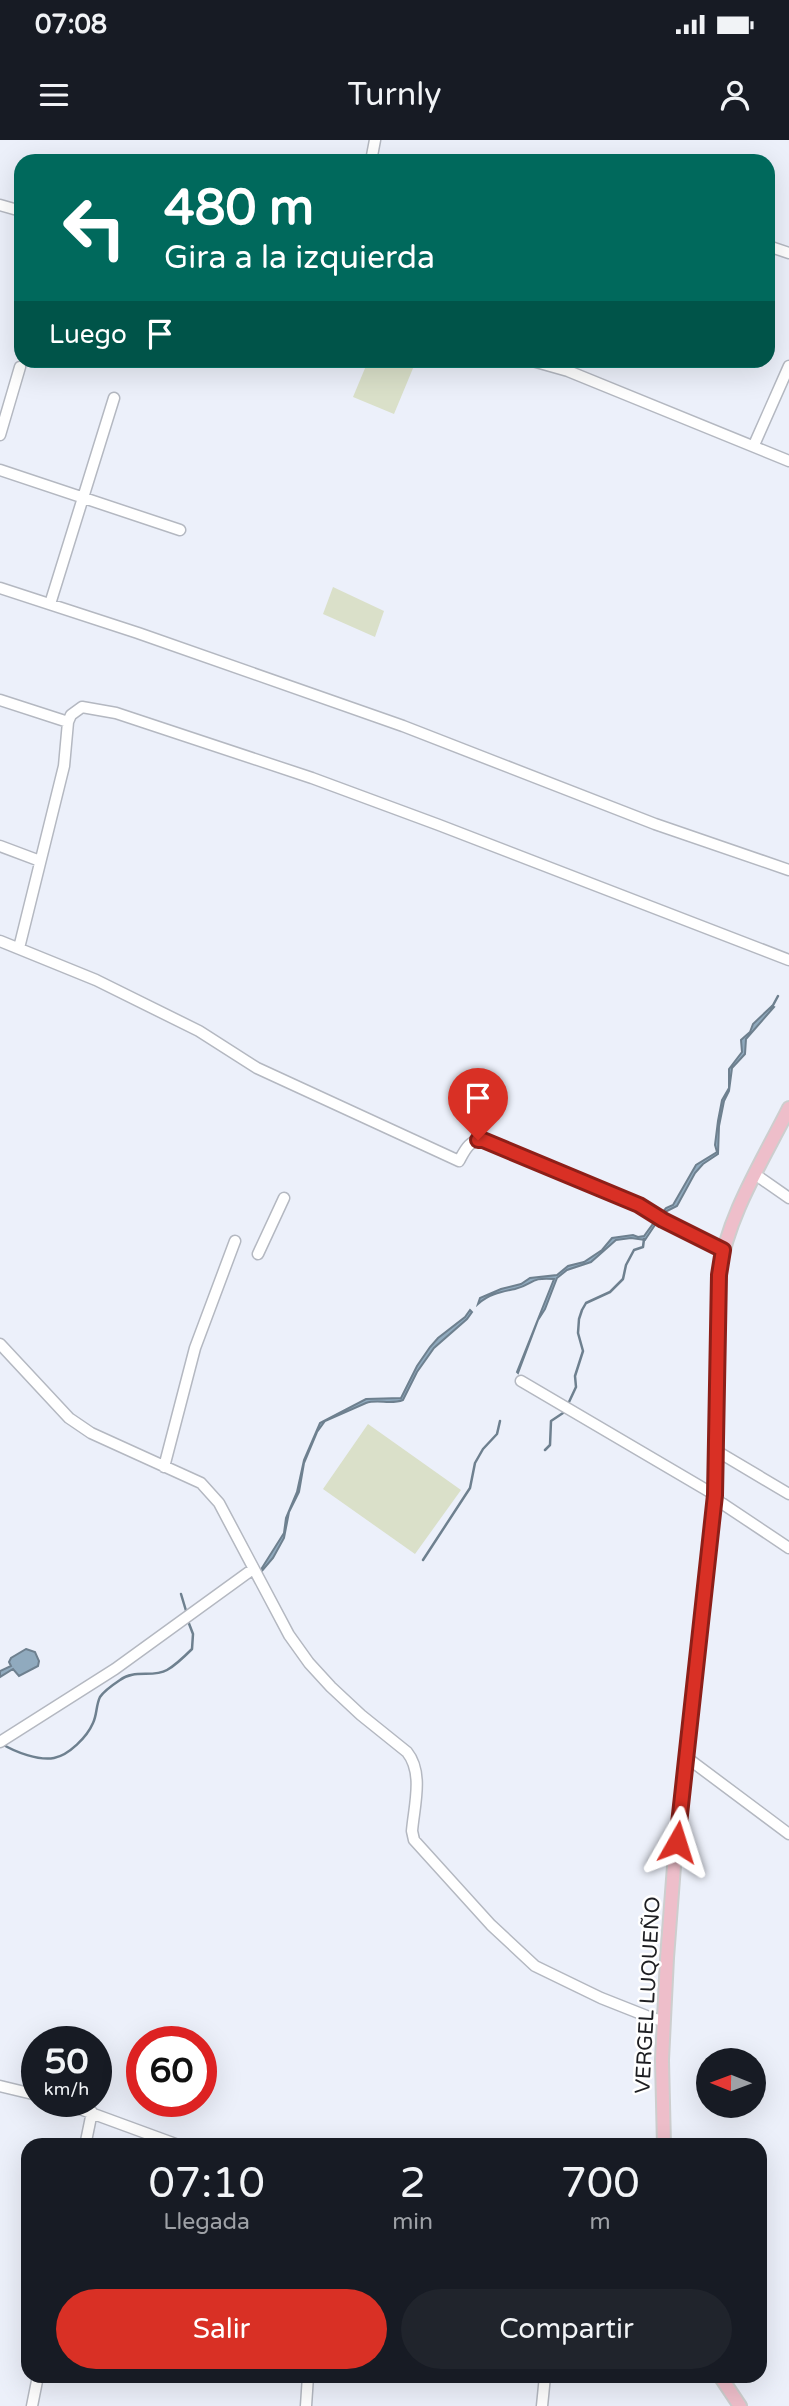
<!DOCTYPE html>
<html lang="es">
<head>
<meta charset="utf-8">
<style>
	:root { --surface:#171b24; --page:#20242c; --text:#f1f3f6; --muted:#9ea1a6; --accent:#d93025 }
	body { margin:0; font-family:"Varela Round",sans-serif; background:var(--page); color:var(--text); height:100vh; display:flex; flex-direction:column; font-size:26px; white-space:nowrap }
	* { box-sizing:border-box; margin:0 }
	p { font-size:23px; color:var(--muted) }
	.icon { flex:none; width:38px; height:38px; fill:none; stroke:currentColor; stroke-width:2; stroke-linecap:round; stroke-linejoin:round }
	.map { position:relative; flex:1; overflow:hidden }
	.panel { position:absolute; left:21px; top:1998px; width:746px; height:245px; display:flex; flex-direction:column; background:var(--surface); border-radius:21px; box-shadow:0 7px 28px #0002 }
	.panel>* { flex:none }
	.banner { position:absolute; left:14px; top:14px; width:761px; height:214px; border-radius:21px; box-shadow:0 7px 28px #0002; background:#00695c; color:#fff; overflow:hidden }
	.needle { width:46px; rotate:271deg }
	.fabs { position:absolute; left:696px; top:1908px; display:grid; gap:14px }
	.fabs a { display:grid; place-items:center; width:70px; height:70px; border-radius:50%; background:var(--surface); box-shadow:0 7px 28px #0002; font-size:35px }
	.speed { position:absolute; left:21px; top:1886px; display:flex; gap:14px; font-size:35px; font-weight:700; text-align:center }
	.speed>* { display:grid; place-content:center; width:91px; height:91px; border-radius:50%; background:var(--surface); box-shadow:0 7px 28px #0002; line-height:1 }
	.speed small { font-size:18px; font-weight:400 }
	.speed .limit { border:10px solid #d22; background:#fff; color:#111 }
	.pin { position:absolute; display:grid; place-items:center; width:60px; height:60px; color:#fff; margin:-72px -30px; border-radius:50% 50% 50% 0; rotate:-45deg; box-shadow:0 0 7px #0007 }
	.pin .icon { rotate:45deg }
	.me { position:absolute; width:77px; margin:-38px; rotate:6deg; stroke-linejoin:round; filter:drop-shadow(0 0 5px #0008) }
	.turn { display:flex; align-items:center; gap:24px; height:147px; padding:0 35px; font-size:32px }
	.turn .icon { width:91px; height:91px; stroke-width:2.5 }
	.turn b { display:block; font-size:49px; line-height:60px }
	.then { display:flex; align-items:center; height:66px; padding:0 35px; background:#0003; gap:14px; font-size:26px }
	.eta { display:flex; justify-content:space-evenly; align-items:center; height:119px; text-align:center }
	.eta b { font-size:42px; font-weight:600; line-height:49px }
	.primary-button { display:flex; gap:14px; margin-top:auto; padding:14px 35px }
	.primary-button a { flex:1; height:80px; border-radius:42px; background:var(--accent); color:#fff; font-size:28px; font-weight:600; line-height:80px; text-align:center }
	.primary-button a+a { background:var(--page); color:var(--text) }
	.status { display:flex; justify-content:space-between; align-items:center; height:49px; padding:0 35px; background:var(--surface); direction:ltr }
	.status svg { height:19px; fill:currentColor }
	header { display:flex; justify-content:space-between; align-items:center; height:91px; padding:0 35px; background:var(--surface); font-size:32px; font-weight:600 }
	.map>svg:first-child { display:block }
</style>
</head>
<body>
<div class="status"><b>07:08</b><svg viewBox="0 0 49 12"><path d="M0 12V9h3v3zM5 12V6h3v6zM10 12V3h3v9zM15 12V0h3v12zM26 1h20v11H26zM47 4h2v5h-2z"/></svg></div>
<header><svg class="icon" aria-label="menu" viewBox="0 0 24 24"><path d="M4 6h16M4 12h16M4 18h16"/></svg>Turnly<svg class="icon" aria-label="person" viewBox="0 0 24 24"><circle cx="12" cy="8" r="4"/><path d="M4 21q1-7 8-7t8 7"/></svg></header>
<div class="map">
<svg width="789" height="2266" viewBox="0 0 789 2266">
	<rect width="100%" height="100%" fill="#ecf0fa"/>
	<!-- green -->
	<path fill="#dae0c9" d="M368 221H416L394 274 353 257Z
		M333 447 384 471 375 497 323 474Z
		M368 1284 461 1350 415 1414 323 1349Z"/>
	<!-- water -->
	<path fill="#90aabe" stroke="#6e808f" stroke-width="2" d="M772 866 774 867 746 899 745 914 732 928 729 951 724 961 719 986 718 1014 703 1024 695 1033 677 1066 661 1074 666 1068 673 1065 696 1025 717 1012 715 1005 718 981 722 960 729 948V929L742 912 741 900 750 892 753 884Z
		M655 1081 657 1082 645 1100 631 1098 616 1100 591 1122 567 1130 557 1138 545 1169 538 1180 518 1233 517 1232 554 1139C529 1137 535 1144 515 1149 501 1152 489 1154 478 1164L480 1158 501 1149 521 1144 530 1138 557 1135 568 1126 584 1122 602 1110 612 1098 633 1095 638 1097 644 1096Z
		M470 1170 472 1172 467 1179 434 1208 417 1232 403 1260C391 1265 378 1259 366 1263L325 1281 317 1292 304 1323 299 1352 289 1372 284 1398 273 1418 261 1432 260 1431 284 1393 286 1378 297 1352 304 1320 320 1283 366 1259 401 1258 417 1226 430 1207 438 1198 465 1177Z
		M26 1509 35 1512 39 1521 38 1526 19 1536 13 1529 0 1537V1531L11 1526 9 1522 11 1518Z"/>
	<g fill="none" stroke-linecap="round" stroke-linejoin="round">
		<!-- stream -->
		<path stroke="#6e808f" stroke-width="2.5" d="M771 869 778 856
			M569 1262 576 1247 575 1236 583 1211 578 1193 579 1179 582 1170 586 1163 610 1152 623 1139 626 1125 634 1110 643 1107 644 1099
			M545 1310 550 1305 551 1281 563 1273
			M423 1420 470 1348 475 1323 483 1309 497 1294 500 1281
			M181 1454 187 1474
			M2 1604C15 1612 39 1621 54 1618 69 1615 87 1597 93 1583 97 1575 96 1565 100 1557 104 1551 114 1544 120 1540 134 1529 153 1538 167 1530 176 1525 185 1516 192 1509L193 1494 188 1481"/>
		<!-- minor casing -->
		<g stroke="#b4b8c1" stroke-width="13">
			<path id="minor" d="M371 21 375 0
				M0 65 21 71
				M768 106 789 113
				M529 220 568 231 789 321
				M0 295 20 227
				M754 305 789 226
				M0 330 180 390
				M0 448 138 493 403 586 655 684 789 730
				M50 464 114 258
				M0 560 68 582
				M0 706 40 721
				M0 801 96 840 199 891 257 928 459 1021C465 1010 469 1000 483 1000L640 1065 663 1080 723 1110
				M19 808 64 626 68 582 71 575 82 567 116 573 312 638 439 685 789 820
				M756 1035 789 1058
				M258 1114 284 1058
				M0 1204 69 1278 91 1293 201 1343 219 1363 289 1495 309 1523 331 1547 361 1575 407 1612C424 1633 414 1666 412 1691L414 1700 491 1785 535 1826 601 1858 649 1877 663 1881
				M521 1241 715 1355 720 1362 789 1408
				M715 1310 789 1354
				M164 1327 195 1208 235 1101
				M0 1602 115 1529 253 1429
				M686 1617 789 1694
				M0 1946 37 1955
				M61 1962 181 2006
				M85 2006 92 1972
				M32 2266 38 2236
				M306 2266 308 2236
				M542 2266 545 2236"/>
		</g>
		<!-- major casing -->
		<g stroke="#cdcece" stroke-width="16">
			<path id="major" d="M664 2006 662 1920 667 1818 674 1726 715 1355 719 1135C726 1078 763 1020 789 968
				M720 2236 740 2266"/>
		</g>
		<!-- minor -->
		<use href="#minor" stroke="#fff" stroke-width="10"/>
		<!-- major -->
		<use href="#major" stroke="#eebeca" stroke-width="12"/>
	</g>
	<g fill="none" stroke-linecap="round" stroke-linejoin="round">
		<!-- route casing -->
		<g stroke="#8d1f18" stroke-width="18">
			<path id="route" d="M478 1000H483L639 1065 663 1080 723 1110 719 1135 715 1355 677 1702"/>
		</g>
		<!-- route -->
		<use href="#route" stroke="#d93025" stroke-width="12"/>
	</g>
	<g text-anchor="middle" dominant-baseline="central" stroke-width="5" stroke-linejoin="round" paint-order="stroke">
		<!-- street labels -->
		<g font-size="21" fill="#1d1e22" stroke="#fff">
			<text transform="translate(648 1855) rotate(-87)">VERGEL LUQUEÑO</text>
		</g>
	</g>
</svg>
<div class="fabs">
<a><svg class="needle" viewBox="-14 -14 28 28"><path d="M0-13l5 13h-10z" fill="#e53935"/><path d="M0 13l5-13h-10z" fill="#9ea1a6"/></svg></a>
</div>
<div class="speed"><div>50<small>km/h</small></div><div class="limit">60</div></div>
<div class="pin" style="left:478px;top:1000px;background:#d93025"><svg class="icon" aria-label="arrive" viewBox="0 0 24 24"><path d="M6 21V4h12l-3 4 3 4H6"/></svg></div>
<svg class="me" style="left:677px;top:1702px" viewBox="-20 -20 40 40"><path d="M0-17L14 15 0 8-14 15z" fill="#d93025" stroke="#fff" stroke-width="4"/></svg>
<div class="banner">
<div class="turn"><svg class="icon" aria-label="left" viewBox="0 0 24 24"><path d="M17 20v-9H6M10 6l-5 5 5 5"/></svg><div><b>480 m</b>Gira a la izquierda</div></div>
<div class="then">Luego<svg class="icon" aria-label="arrive" viewBox="0 0 24 24"><path d="M6 21V4h12l-3 4 3 4H6"/></svg></div>
</div>
<section class="panel">
<div class="eta">
<div><b>07:10</b><p>Llegada</p></div>
<div><b>2</b><p>min</p></div>
<div><b>700</b><p>m</p></div>
</div>
<div class="primary-button"><a>Salir</a><a>Compartir</a></div>
</section>
</div>
</body>
</html>
